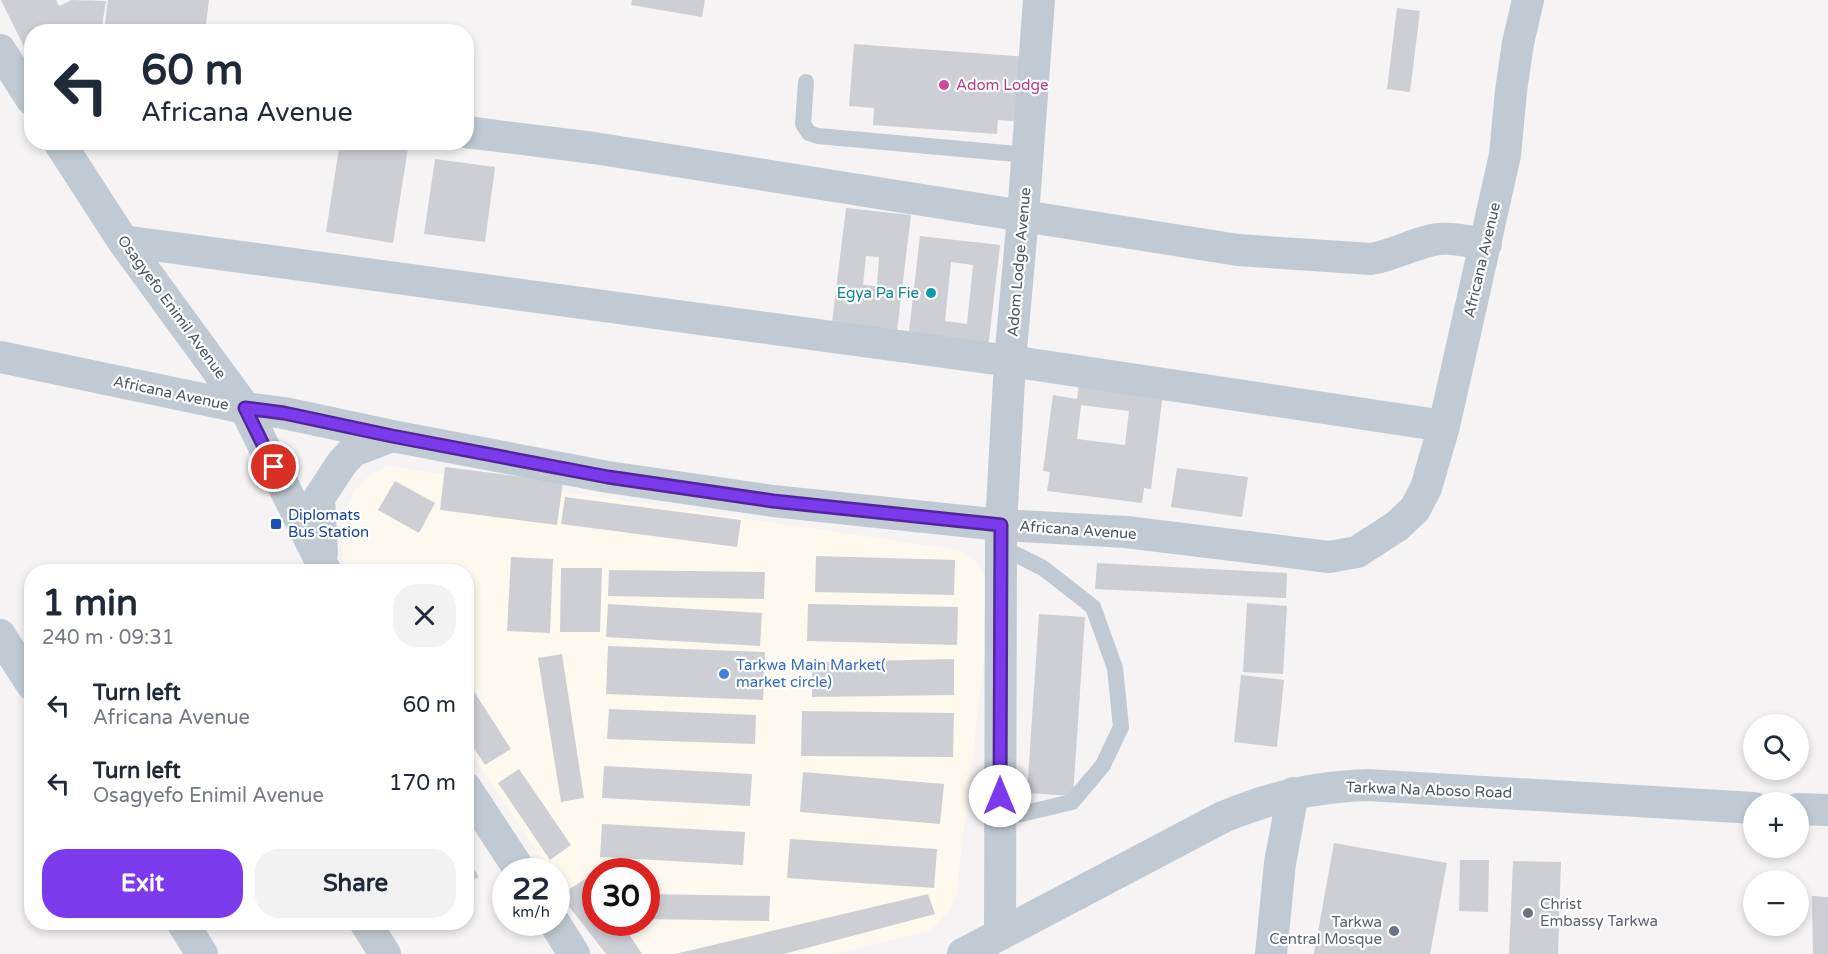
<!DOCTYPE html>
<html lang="en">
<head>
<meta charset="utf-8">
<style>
	:root { --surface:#fff; --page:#f2f2f3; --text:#1f2937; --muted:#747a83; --accent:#7c3aed }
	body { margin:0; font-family:"Varela Round",sans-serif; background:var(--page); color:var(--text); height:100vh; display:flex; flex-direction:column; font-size:22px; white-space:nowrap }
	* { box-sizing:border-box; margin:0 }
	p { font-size:20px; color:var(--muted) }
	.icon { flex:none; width:33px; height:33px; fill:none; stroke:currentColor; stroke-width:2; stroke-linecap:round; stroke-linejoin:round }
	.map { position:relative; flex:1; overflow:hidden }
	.panel { position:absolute; left:24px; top:564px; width:450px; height:366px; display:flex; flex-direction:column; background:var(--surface); border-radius:24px; box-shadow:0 3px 9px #0003 }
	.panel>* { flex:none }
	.top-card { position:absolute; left:24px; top:24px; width:450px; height:126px; border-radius:24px; box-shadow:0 3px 9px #0003; background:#fff; color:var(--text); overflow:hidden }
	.buttons { position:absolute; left:1743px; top:714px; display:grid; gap:12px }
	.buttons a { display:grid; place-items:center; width:66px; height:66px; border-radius:50%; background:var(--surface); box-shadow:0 3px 9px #0003; font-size:30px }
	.speed { position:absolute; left:492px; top:858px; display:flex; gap:12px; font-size:30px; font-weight:700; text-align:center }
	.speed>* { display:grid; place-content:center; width:78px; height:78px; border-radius:50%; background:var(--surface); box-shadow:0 3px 9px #0003; line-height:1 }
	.speed small { font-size:15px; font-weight:400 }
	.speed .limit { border:9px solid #d22; background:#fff; color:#111 }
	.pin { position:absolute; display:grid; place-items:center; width:51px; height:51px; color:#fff; margin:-26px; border:3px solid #fff; border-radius:50%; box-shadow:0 2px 6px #0007 }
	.me { position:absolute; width:66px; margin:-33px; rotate:0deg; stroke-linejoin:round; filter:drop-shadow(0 0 4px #0008) }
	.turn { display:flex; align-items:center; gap:21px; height:126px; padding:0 18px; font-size:27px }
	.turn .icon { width:78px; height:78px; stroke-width:2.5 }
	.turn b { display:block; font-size:42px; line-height:51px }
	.round { display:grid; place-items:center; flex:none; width:63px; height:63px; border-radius:24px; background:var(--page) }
	.overview { display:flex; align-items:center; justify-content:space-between; height:102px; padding:0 18px }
	h1 { font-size:36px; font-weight:700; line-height:45px }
	.button { display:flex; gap:12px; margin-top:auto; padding:12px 18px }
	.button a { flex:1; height:69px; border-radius:24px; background:var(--accent); color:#fff; font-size:24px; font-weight:700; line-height:69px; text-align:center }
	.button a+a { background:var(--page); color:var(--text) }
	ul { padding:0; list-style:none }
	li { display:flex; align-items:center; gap:18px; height:78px; padding:0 18px }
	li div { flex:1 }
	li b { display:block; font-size:22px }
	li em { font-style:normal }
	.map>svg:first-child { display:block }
</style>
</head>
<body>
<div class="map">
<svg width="1828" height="954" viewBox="0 0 1828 954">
	<rect width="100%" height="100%" fill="#f5f3f3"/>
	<!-- commercial -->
	<path fill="#fdf9ef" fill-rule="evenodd" d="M389 466 946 548 960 551 977 562 987 581 991 601 956 897 952 908 930 931 833 954H603L557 883 556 872 549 871 467 747 466 572 350 571 342 560 343 520 354 492 372 473ZM596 872H646V922H596Z"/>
	<!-- building -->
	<path fill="#cdcfd5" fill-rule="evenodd" d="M1 0H56L59 6 72 0 106 1 101 32H32V58L29 57Z
		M108 0H209L205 32H104Z
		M632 0H705L702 17 631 5Z
		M1397 8 1420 11 1410 92 1387 89Z
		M854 44 1029 57 1024 122 998 120 997 134 873 125 874 108 849 106Z
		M340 142H372L408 148 393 243 326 232Z
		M435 159 495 167 485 242 424 234Z
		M846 208 911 215 897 331 832 323ZM866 256 879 257 877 286 863 285Z
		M920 236 1000 245 988 349 908 340ZM951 262 973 265 967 324 945 321Z
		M1079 382 1163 393 1151 489 1144 488 1142 503 1047 491 1050 472 1043 471 1053 395 1077 399ZM1081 405 1129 411 1125 445 1077 439Z
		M445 467 563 482 557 525 440 510Z
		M1177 468 1248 477 1242 517 1171 507Z
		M395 481 435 503 419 533 378 510Z
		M565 497 741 520 737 547 561 524Z
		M816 556 955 560 954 595 815 592Z
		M511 557 553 559 550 633 507 631Z
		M1097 563 1287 573 1286 598 1095 589Z
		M561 568H602L600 632H560Z
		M609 570 765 572 764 599 608 596Z
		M1247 603 1287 606 1283 674 1243 672Z
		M608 604 762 613 760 646 606 637Z
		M808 604 958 607 957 645 807 641Z
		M1039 614 1085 617 1073 796 1027 793Z
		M608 646 765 652 763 700 606 694Z
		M562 654 584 798 561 802 538 658Z
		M954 659V695L812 697V662Z
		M1241 675 1284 680 1277 747 1234 742Z
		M466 679 511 749 485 765 466 736Z
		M609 709 756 715 755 744 607 739Z
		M802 711 954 713 953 757 801 756Z
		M604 766 752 774 750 806 602 798Z
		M519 769 571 845 550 860 498 783Z
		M803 772 944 784 940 824 800 812Z
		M602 824 745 832 743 865 600 857Z
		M790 839 937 849 934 888 787 878Z
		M1334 843 1447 863 1430 954H1314Z
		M466 856 479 877 466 884Z
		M1460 860H1489L1488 912 1459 911Z
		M1513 861 1561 862 1558 954H1509Z
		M590 876 596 884V922H621L642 954H606L560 895Z
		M646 894 770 896 769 921 646 919Z
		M928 894 935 914 784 954H675Z
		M1812 896 1828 897V954H1813Z"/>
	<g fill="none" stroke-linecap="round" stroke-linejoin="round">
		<!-- service -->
		<path stroke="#c1cad2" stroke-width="16" d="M806 82 803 124 809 133 818 136 1028 155
			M1000 819 1072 802 1103 765 1121 727 1115 668 1093 607 1043 568 1001 547"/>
		<!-- minor -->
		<path stroke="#c1cad2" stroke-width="32" d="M0 50 32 100
			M466 132 594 148 1238 250 1371 259C1395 255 1415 242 1439 239 1453 237 1471 242 1486 244
			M59 142 123 241 245 408 326 572
			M123 241 1010 361 1444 426
			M0 357 245 408 284 413 392 436 608 477 773 501 1001 525 1126 532 1329 557 1357 552 1397 526 1415 509 1426 488 1444 426 1505 155 1511 91 1518 43 1528 0
			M322 553 319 498 342 463 353 451 392 436
			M0 635 32 685
			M466 788 521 872
			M1798 809 1828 810
			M182 922 202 954
			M365 922 385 954
			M554 922 574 954
			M1000 934 1001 525 1010 361 1023 216 1039 0
			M963 954 1223 817C1272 797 1313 787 1367 785L1754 808
			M1271 954 1280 863 1293 793"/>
	</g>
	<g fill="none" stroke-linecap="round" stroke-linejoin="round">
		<!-- route casing -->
		<g stroke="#51269a" stroke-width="15">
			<path id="route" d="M274 467 245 408 284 413 392 436 608 477 773 501 1001 525 1000 796"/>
		</g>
		<!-- route -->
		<use href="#route" stroke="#7c3aed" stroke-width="10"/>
	</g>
	<!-- markers -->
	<circle fill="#d1479c" stroke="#fff" stroke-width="2" cx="944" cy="85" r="6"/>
	<circle fill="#0f9aa8" stroke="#fff" stroke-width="2" cx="931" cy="293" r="6"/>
	<rect fill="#1a4fb4" stroke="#fff" stroke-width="2" x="270" y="518" width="12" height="12" rx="3"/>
	<circle fill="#3f7fe0" stroke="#fff" stroke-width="2" cx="724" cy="674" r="6"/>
	<g fill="#6b7280" stroke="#fff" stroke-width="2">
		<circle cx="1528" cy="913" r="6"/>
		<circle cx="1394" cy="931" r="6"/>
	</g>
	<g text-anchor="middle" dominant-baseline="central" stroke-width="4.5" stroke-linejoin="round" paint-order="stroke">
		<!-- hotel labels -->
		<g font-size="15" fill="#b23c85" stroke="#fff" text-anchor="start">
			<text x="956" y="85">Adom Lodge</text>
		</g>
		<!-- street labels -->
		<g font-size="15" fill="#4a5661" stroke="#fff">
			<text transform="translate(1482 260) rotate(-77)">Africana Avenue</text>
			<text transform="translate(1019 262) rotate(-85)">Adom Lodge Avenue</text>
			<text transform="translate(172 307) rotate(54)">Osagyefo Enimil Avenue</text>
			<text transform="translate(171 393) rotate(12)">Africana Avenue</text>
			<text transform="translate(1078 530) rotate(4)">Africana Avenue</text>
			<text transform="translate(1429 790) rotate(2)">Tarkwa Na Aboso Road</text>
		</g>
		<!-- culture labels -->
		<g font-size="15" fill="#0d838f" stroke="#fff" text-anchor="end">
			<text x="919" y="293">Egya Pa Fie</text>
		</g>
		<!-- transit labels -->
		<g font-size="15" fill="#164399" stroke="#fff" text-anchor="start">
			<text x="288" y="515">Diplomats<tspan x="288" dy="17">Bus Station</tspan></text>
		</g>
		<!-- shop labels -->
		<g font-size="15" fill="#366cbe" stroke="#fff" text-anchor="start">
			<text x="736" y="665">Tarkwa Main Market(<tspan x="736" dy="17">market circle)</tspan></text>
		</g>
		<!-- worship labels -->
		<g font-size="15" fill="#5b616d" stroke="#fff" text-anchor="start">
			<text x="1540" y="904">Christ<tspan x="1540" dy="17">Embassy Tarkwa</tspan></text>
			<text x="1382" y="922" text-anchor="end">Tarkwa<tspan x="1382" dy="17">Central Mosque</tspan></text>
		</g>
	</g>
</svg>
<div class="buttons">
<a><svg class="icon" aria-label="search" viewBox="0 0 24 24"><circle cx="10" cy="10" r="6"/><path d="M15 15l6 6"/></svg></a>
<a>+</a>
<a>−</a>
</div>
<div class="speed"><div>22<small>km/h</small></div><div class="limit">30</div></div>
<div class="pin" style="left:274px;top:467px;background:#d93025"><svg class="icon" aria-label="arrive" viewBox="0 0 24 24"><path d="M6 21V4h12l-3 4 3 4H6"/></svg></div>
<svg class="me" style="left:1000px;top:796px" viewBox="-20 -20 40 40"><circle r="19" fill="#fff"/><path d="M0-13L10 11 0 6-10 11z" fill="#7c3aed"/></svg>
<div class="top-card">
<div class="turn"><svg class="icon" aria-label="left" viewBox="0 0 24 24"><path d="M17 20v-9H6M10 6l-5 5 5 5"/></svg><div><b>60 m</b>Africana Avenue</div></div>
</div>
<section class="panel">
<div class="overview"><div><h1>1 min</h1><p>240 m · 09:31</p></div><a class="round"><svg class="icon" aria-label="close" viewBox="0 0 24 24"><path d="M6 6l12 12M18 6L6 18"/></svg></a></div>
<ul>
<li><svg class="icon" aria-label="left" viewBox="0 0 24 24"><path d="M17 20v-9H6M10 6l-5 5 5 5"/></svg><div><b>Turn left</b><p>Africana Avenue</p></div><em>60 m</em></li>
<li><svg class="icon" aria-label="left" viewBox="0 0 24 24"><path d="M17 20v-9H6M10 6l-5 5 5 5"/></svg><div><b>Turn left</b><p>Osagyefo Enimil Avenue</p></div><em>170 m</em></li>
</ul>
<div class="button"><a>Exit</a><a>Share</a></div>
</section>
</div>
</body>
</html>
